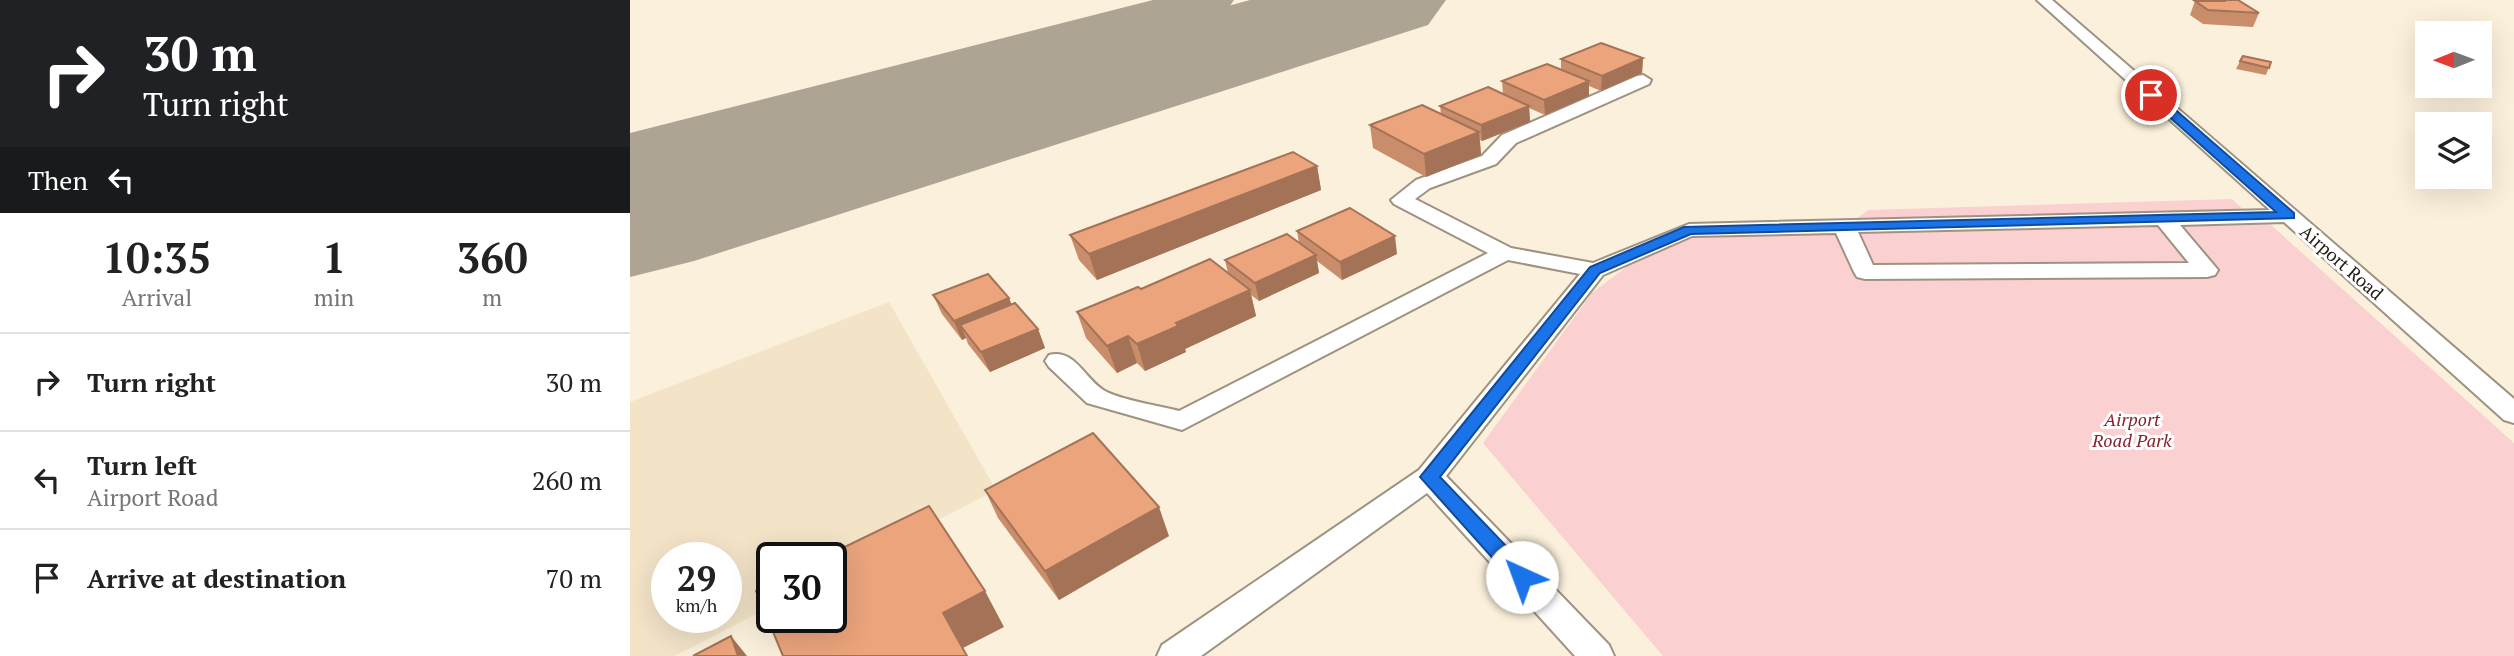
<!DOCTYPE html>
<html lang="en">
<head>
<meta charset="utf-8">
<style>
	:root { --surface:#fff; --page:#f2f2f2; --text:#222; --muted:#767676; --line:#e0e0e0 }
	body { margin:0; font-family:"PT Serif",serif; background:var(--page); color:var(--text); height:100vh; display:flex; flex-direction:column; font-size:26px; white-space:nowrap }
	* { box-sizing:border-box; margin:0 }
	p { font-size:23px; color:var(--muted) }
	.icon { flex:none; width:38px; height:38px; fill:none; stroke:currentColor; stroke-width:2; stroke-linecap:round; stroke-linejoin:round }
	.map { position:relative; flex:1; overflow:hidden }
	.drawer { display:flex; flex-direction:column; background:var(--surface); width:630px }
	.drawer>* { flex:none }
	.guide { background:#202124; color:#fff; overflow:hidden }
	.needle { width:46px; rotate:269deg }
	.tools { position:absolute; left:1785px; top:21px; display:grid; gap:14px }
	.tools a { display:grid; place-items:center; width:77px; height:77px; border-radius:0px; background:var(--surface); box-shadow:0 7px 28px #0002; font-size:35px }
	.speed { position:absolute; left:21px; top:542px; display:flex; gap:14px; font-size:35px; font-weight:700; text-align:center }
	.speed>* { display:grid; place-content:center; width:91px; height:91px; border-radius:50%; background:var(--surface); box-shadow:0 7px 28px #0002; line-height:1 }
	.speed small { font-size:18px; font-weight:400 }
	.speed .limit { border:4px solid #111; border-radius:10px; background:#fff; color:#111 }
	.pin { position:absolute; display:grid; place-items:center; width:60px; height:60px; color:#fff; margin:-30px; border:4px solid #fff; border-radius:50%; box-shadow:0 2px 7px #0007 }
	.me { position:absolute; width:77px; margin:-38px; rotate:317deg; stroke-linejoin:round; filter:drop-shadow(0 0 5px #0008) }
	.turn { display:flex; align-items:center; gap:24px; height:147px; padding:0 28px; font-size:32px }
	.turn .icon { width:91px; height:91px; stroke-width:2.5 }
	.turn b { display:block; font-size:49px; line-height:60px }
	.then { display:flex; align-items:center; height:66px; padding:0 28px; background:#0003; gap:14px; font-size:26px }
	.eta { display:flex; justify-content:space-evenly; align-items:center; height:119px; text-align:center }
	.eta b { font-size:42px; font-weight:600; line-height:49px }
	ul { padding:0; list-style:none }
	li { display:flex; align-items:center; gap:21px; height:98px; padding:0 28px; border-top:2px solid var(--line) }
	li div { flex:1 }
	li b { display:block; font-size:26px }
	li em { font-style:normal }
	main { display:flex; flex:1; min-height:0 }
	.map>svg:first-child { display:block }
</style>
</head>
<body>
<main>
<section class="drawer">
<div class="guide">
<div class="turn"><svg class="icon" aria-label="right" viewBox="0 0 24 24"><path d="M7 20v-9h11M14 6l5 5-5 5"/></svg><div><b>30 m</b>Turn right</div></div>
<div class="then">Then<svg class="icon" aria-label="left" viewBox="0 0 24 24"><path d="M17 20v-9H6M10 6l-5 5 5 5"/></svg></div>
</div>
<div class="eta">
<div><b>10:35</b><p>Arrival</p></div>
<div><b>1</b><p>min</p></div>
<div><b>360</b><p>m</p></div>
</div>
<ul>
<li><svg class="icon" aria-label="right" viewBox="0 0 24 24"><path d="M7 20v-9h11M14 6l5 5-5 5"/></svg><div><b>Turn right</b></div><em>30 m</em></li>
<li><svg class="icon" aria-label="left" viewBox="0 0 24 24"><path d="M17 20v-9H6M10 6l-5 5 5 5"/></svg><div><b>Turn left</b><p>Airport Road</p></div><em>260 m</em></li>
<li><svg class="icon" aria-label="arrive" viewBox="0 0 24 24"><path d="M6 21V4h12l-3 4 3 4H6"/></svg><div><b>Arrive at destination</b></div><em>70 m</em></li>
</ul>
</section>
<div class="map">
<svg width="1884" height="656" viewBox="0 0 1884 656">
	<rect width="100%" height="100%" fill="#fbf0db"/>
	<!-- built -->
	<path fill="#f3e4c8" fill-rule="evenodd" d="M259 302 366 490 201 575V558H142V606L45 656H0V402ZM37 558H96V618H37Z"/>
	<!-- green -->
	<path fill="#fbd0d0" d="M1602 199 1620 216H1631L1884 443V656H1033L853 443 962 293 1032 240 1152 220H1225L1238 210Z"/>
	<g fill="none" stroke-linecap="round" stroke-linejoin="round">
		<!-- taxiway -->
		<path fill="#ada494" fill-rule="evenodd" d="M523 0H604L597 10 0 172V133Z"/>
		<!-- runway -->
		<path fill="#ada494" fill-rule="evenodd" d="M620 0H816L798 25 64 261 0 277V168Z"/>
		<!-- minor casing -->
		<g stroke="#9d9380" stroke-width="4">
			<path id="minor" d="M1407 0H1422L1884 399V423L1874 420 1654 222 1550 225 1588 270 1585 275 1577 277 1235 279 1227 277 1224 272 1206 233 1062 236 973 275 816 476 979 645 984 656H945L797 493 571 656H527L532 645 789 470 950 274 878 260 552 430 457 403 419 367 415 361 419 355C445 348 455 380 475 391 491 400 530 406 549 411L858 253 764 204 761 200 786 180 852 156 872 135 1007 76 1013 75 1021 80 1019 84 886 143 866 164 800 188 785 199 881 248 963 263 1059 224 1640 210ZM1528 225 1559 263 1243 265 1228 232Z"/>
		</g>
		<!-- minor -->
		<use href="#minor" fill="#fff" fill-rule="evenodd"/>
	</g>
	<!-- wall -->
	<path fill="#ca8d6b" d="M1590 0H1608L1629 13 1623 27 1573 24 1560 15 1565 1H1590Z
		M1013 58 1012 73 971 91 959 86V96L915 115 899 108 900 122 852 141 850 140 851 155 796 177 743 148 740 125 811 114 810 106 873 94 872 81 931 69V59Z
		M1610 61 1641 62 1636 75 1606 69Z
		M687 166 691 190 467 280 449 260 440 235Z
		M667 231 767 254 712 280 687 261 689 273 629 301 621 295 626 316 555 349 556 352 515 371 507 363 487 373 456 338 447 312 511 289 598 273 595 260 669 243Z
		M303 295 382 304 408 329 415 348 360 372 338 344 336 338 332 340 312 314Z
		M355 490 539 536 429 600 368 518Z"/>
	<!-- shaded-wall -->
	<path fill="#a47357" d="M1013 58 1012 73 971 91 972 76Z
		M959 81V96L915 115 914 100Z
		M899 106 900 122 852 141 851 125Z
		M849 132 851 155 796 177 794 154Z
		M687 166 691 190 467 280 459 254Z
		M765 236 767 254 712 280 710 262Z
		M686 255 689 273 629 301 625 283Z
		M620 290 626 316 555 349 556 352 515 371 507 344 546 323Z
		M379 298 387 317 330 325 336 338 332 340 324 321Z
		M408 329 415 348 360 372 351 352Z
		M498 336 507 363 487 373 477 346Z
		M529 507 539 536 429 600 415 571Z
		M355 591 374 627 333 648 313 613Z
		M101 636 117 656H108Z"/>
	<!-- building -->
	<path fill="#eba47c" stroke="#a47357" stroke-width="2" d="M1593 0H1608L1629 13 1578 10 1565 1H1594Z
		M971 43 1013 58 972 76 931 59Z
		M1613 56 1641 62 1639 68 1610 61Z
		M917 64 959 81 914 100 872 81Z
		M858 87 899 106 851 125 810 106Z
		M792 105 849 132 794 154 740 125Z
		M663 152 687 166 459 254 440 235Z
		M720 208 765 236 710 262 667 231Z
		M657 234 686 255 625 283 595 260Z
		M580 259 620 290 546 323 548 326 507 344 498 336 477 346 447 312 508 287 511 289Z
		M358 274 379 298 324 321 303 295Z
		M385 303 408 329 351 352 330 325Z
		M463 433 529 507 415 571 355 490Z
		M299 506 355 591 313 613 337 656H153L126 591 142 583V618H201V558H192Z
		M101 636 108 656H63Z"/>
	<!-- route -->
	<path fill="#1a73e8" stroke="#114b97" stroke-width="2" d="M1517 92H1525L1664 213V218L1061 234 970 273 810 477 900 571 903 577 900 583 892 585 885 583 790 477 960 267 1054 227 1646 212 1517 97Z"/>
	<g text-anchor="middle" dominant-baseline="central" stroke-width="6" stroke-linejoin="round" paint-order="stroke">
		<!-- street labels -->
		<g font-size="18" fill="#242019" stroke="#fff">
			<text transform="translate(1712 262) rotate(41)">Airport Road</text>
		</g>
		<!-- park labels -->
		<g font-size="18" font-style="italic" fill="#84232f" stroke="#fff">
			<text x="1502" y="419">Airport<tspan x="1502" dy="21">Road Park</tspan></text>
		</g>
	</g>
</svg>
<div class="tools">
<a><svg class="needle" viewBox="-14 -14 28 28"><path d="M0-13l5 13h-10z" fill="#e53935"/><path d="M0 13l5-13h-10z" fill="#767676"/></svg></a>
<a><svg class="icon" aria-label="layers" viewBox="0 0 24 24"><path d="M12 4l9 5-9 5-9-5zM3 14l9 5 9-5"/></svg></a>
</div>
<div class="speed"><div>29<small>km/h</small></div><div class="limit">30</div></div>
<div class="pin" style="left:1521px;top:95px;background:#d93025"><svg class="icon" aria-label="arrive" viewBox="0 0 24 24"><path d="M6 21V4h12l-3 4 3 4H6"/></svg></div>
<svg class="me" style="left:892px;top:577px" viewBox="-20 -20 40 40"><circle r="19" fill="#fff"/><path d="M0-13L10 11 0 6-10 11z" fill="#1a73e8"/></svg>
</div>
</main>
</body>
</html>
